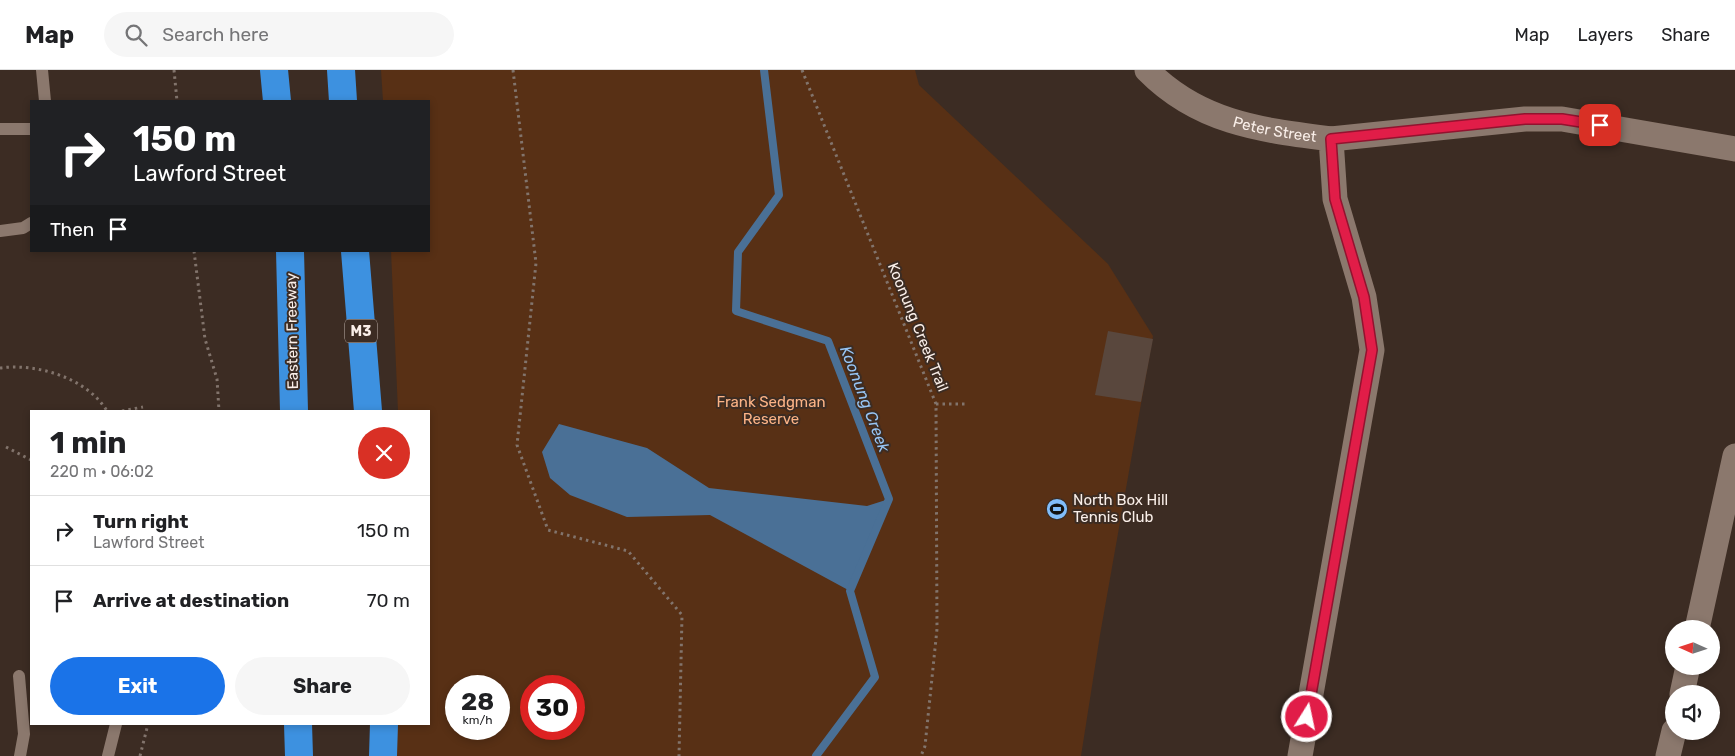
<!DOCTYPE html>
<html lang="en">
<head>
<meta charset="utf-8">
<style>
	:root { --surface:#fff; --page:#f6f6f6; --text:#202124; --muted:#757577; --line:#e0e0e0; --accent:#1a73e8 }
	body { margin:0; font-family:Rubik,sans-serif; background:var(--page); color:var(--text); height:100vh; display:flex; flex-direction:column; font-size:19px; white-space:nowrap }
	* { box-sizing:border-box; margin:0 }
	p { font-size:16px; color:var(--muted) }
	.icon { flex:none; width:28px; height:28px; fill:none; stroke:currentColor; stroke-width:2; stroke-linecap:round; stroke-linejoin:round }
	.map { position:relative; flex:1; overflow:hidden }
	.details { position:absolute; left:30px; top:340px; width:400px; height:315px; display:flex; flex-direction:column; background:var(--surface); border-radius:0px; box-shadow:0 2px 8px #0003 }
	.details>* { flex:none }
	.hud { position:absolute; left:30px; top:30px; width:400px; height:152px; border-radius:0px; box-shadow:0 2px 8px #0003; background:#202124; color:#fff; overflow:hidden }
	.needle { width:32px; rotate:273deg }
	.fabs { position:absolute; left:1665px; top:550px; display:grid; gap:10px }
	.fabs a { display:grid; place-items:center; width:55px; height:55px; border-radius:50%; background:var(--surface); box-shadow:0 2px 8px #0003; font-size:25px }
	.speed { position:absolute; left:445px; top:605px; display:flex; gap:10px; font-size:25px; font-weight:700; text-align:center }
	.speed>* { display:grid; place-content:center; width:65px; height:65px; border-radius:50%; background:var(--surface); box-shadow:0 2px 8px #0003; line-height:1 }
	.speed small { font-size:12px; font-weight:400 }
	.speed .limit { border:8px solid #d22; background:#fff; color:#111 }
	.pin { position:absolute; display:grid; place-items:center; width:42px; height:42px; color:#fff; margin:-21px; border-radius:10px; box-shadow:0 2px 8px #0006 }
	.me { position:absolute; width:55px; margin:-28px; rotate:10deg; stroke-linejoin:round; filter:drop-shadow(0 0 4px #0008) }
	.turn { display:flex; align-items:center; gap:18px; height:105px; padding:0 20px; font-size:22px }
	.turn .icon { width:65px; height:65px; stroke-width:2.5 }
	.turn b { display:block; font-size:35px; line-height:42px }
	.then { display:flex; align-items:center; height:48px; padding:0 20px; background:#0003; gap:10px; font-size:19px }
	.round { display:grid; place-items:center; flex:none; width:52px; height:52px; border-radius:26px; background:var(--page) }
	.headline { display:flex; align-items:center; justify-content:space-between; height:85px; padding:0 20px }
	h1 { font-size:30px; font-weight:700; line-height:38px }
	.cta { display:flex; gap:10px; margin-top:auto; padding:10px 20px }
	.cta a { flex:1; height:58px; border-radius:30px; background:var(--accent); color:#fff; font-size:20px; font-weight:700; line-height:58px; text-align:center }
	.cta a+a { background:var(--page); color:var(--text) }
	ul { padding:0; list-style:none }
	li { display:flex; align-items:center; gap:15px; height:70px; padding:0 20px; border-top:1px solid var(--line) }
	li div { flex:1 }
	li b { display:block; font-size:19px }
	li em { font-style:normal }
	header { display:flex; align-items:center; gap:30px; box-sizing:border-box; height:70px; padding:0 25px; background:var(--surface); border-bottom:1px solid var(--line) }
	header strong { font-size:24px }
	nav { display:flex; gap:28px; margin-inline-start:auto; font-size:18px }
	.search { width:350px; height:45px; background:var(--page); display:flex; align-items:center; gap:12px; box-sizing:border-box; padding:0 18px; border-radius:28px; color:var(--muted); font-size:19px }
	.map>svg:first-child { display:block }
</style>
</head>
<body>
<header>
<strong>Map</strong>
<div class="search"><svg class="icon" aria-label="search" viewBox="0 0 24 24"><circle cx="10" cy="10" r="6"/><path d="M15 15l6 6"/></svg>Search here</div>
<nav><a>Map</a><a>Layers</a><a>Share</a></nav>
</header>
<div class="map">
<svg width="1735" height="686" viewBox="0 0 1735 686">
	<rect width="100%" height="100%" fill="#3c2c23"/>
	<!-- green -->
	<path fill="#583015" fill-rule="evenodd" d="M381 0H915L919 15 1108 194 1153 266 1100 565 1081 686H390L395 654H429V341H398L391 181H429V31H383ZM456 616H499V659H456ZM531 616H574V659H531Z"/>
	<!-- water -->
	<path fill="#4a7096" d="M559 354 647 378 709 418 867 436 889 429 850 521 710 445 627 447 570 425 550 408 542 382Z"/>
	<g fill="none" stroke-linecap="round" stroke-linejoin="round">
		<!-- stream -->
		<path stroke="#4a7096" stroke-width="8" d="M764 0 779 125 738 182 736 241 828 271 889 429 850 521 875 607 816 686"/>
	</g>
	<!-- building -->
	<path fill="#59473d" d="M1108 261 1153 269 1141 332 1095 325Z"/>
	<g fill="none" stroke-linecap="round" stroke-linejoin="round">
		<!-- path -->
		<path stroke="#82746c" stroke-width="3" stroke-dasharray="2.5 4" stroke-linecap="butt" d="M174 0 177 31
			M513 0 536 193 517 375 548 460 628 481 682 545 679 686
			M802 0 936 334 937 559 925 676 921 686
			M194 181 205 269 217 309 219 341
			M0 298C37 293 87 308 107 341
			M936 334H967
			M122 341 143 337
			M6 377 31 390
			M140 686 148 654"/>
		<!-- lane -->
		<path stroke="#8b786d" stroke-width="12" d="M42 0 45 31
			M0 59H31
			M0 161 23 158 31 153
			M19 606 24 664 20 686
			M108 686 116 654"/>
		<!-- street -->
		<g stroke="#8b786d" stroke-width="25">
			<path id="s1" d="M1147 0C1199 53 1261 60 1331 69L1335 129 1364 227 1372 280 1300 686"/>
			<path d="M1331 69 1525 49H1562L1735 79"/>
			<path d="M1697 559 1735 386"/>
			<path d="M1682 624 1688 596"/>
			<path d="M1668 686 1674 661"/>
		</g>
		<!-- highway -->
		<path stroke="#3d91e0" stroke-width="28" d="M274 0 277 31
			M341 0 343 31
			M290 181 294 341
			M355 181 368 341
			M298 654 299 686
			M383 686 384 654"/>
	</g>
	<g fill="none" stroke-linecap="round" stroke-linejoin="round">
		<!-- route casing -->
		<g stroke="#92132f" stroke-width="12">
			<path id="route" d="M1307 647 1372 280 1364 227 1335 129 1331 69 1525 49H1562L1600 55"/>
		</g>
		<!-- route -->
		<use href="#route" stroke="#e11d48" stroke-width="9"/>
	</g>
	<!-- icons -->
	<defs>
		<g id="stadium-disc" transform="scale(1.125)"><circle r="9.5" fill="#81bdfa" stroke="#3c2c23"/><path d="M0-5a6.5 5 0 1 0 0 10a6.5 5 0 1 0 0-10ZM-3.5-1.8h7v3.6h-7Z" fill="#111"/></g>
	</defs>
	<g fill-rule="evenodd">
		<use href="#stadium-disc" x="1057" y="439"/>
	</g>
	<g text-anchor="middle" dominant-baseline="central" stroke-width="4" stroke-linejoin="round" paint-order="stroke">
		<!-- shield labels -->
		<rect fill="#3c2c23" stroke="#c1b4ae" stroke-width="1" x="345" y="249.5" width="32" height="23" rx="4"/>
		<g font-size="14" font-weight="bold" fill="#faefe9">
			<text x="361" y="261">M3</text>
		</g>
		<!-- street labels -->
		<g font-size="15" fill="#faefe9" stroke="#3c2c23">
			<text stroke="none"><textPath href="#s1" startOffset="144">Peter Street</textPath></text>
			<text transform="translate(918 257) rotate(68)">Koonung Creek Trail</text>
			<text transform="translate(292 261) rotate(-91)">Eastern Freeway</text>
		</g>
		<!-- park labels -->
		<g font-size="15" fill="#fcb386" stroke="#3c2c23">
			<text x="771" y="332">Frank Sedgman<tspan x="771" dy="17">Reserve</tspan></text>
		</g>
		<!-- poi labels -->
		<g font-size="15" fill="#faefe9" stroke="#3c2c23" text-anchor="start">
			<text x="1073" y="430">North Box Hill<tspan x="1073" dy="17">Tennis Club</tspan></text>
		</g>
		<!-- water labels -->
		<g font-size="16" font-style="italic" fill="#97c5f5" stroke="#3c2c23">
			<text transform="translate(865 329) rotate(69)">Koonung Creek</text>
		</g>
	</g>
</svg>
<div class="fabs">
<a><svg class="needle" viewBox="-14 -14 28 28"><path d="M0-13l5 13h-10z" fill="#e53935"/><path d="M0 13l5-13h-10z" fill="#757577"/></svg></a>
<a><svg class="icon" aria-label="sound" viewBox="0 0 24 24"><path d="M4 9h4l5-4v14l-5-4H4zM17 9q2 3 0 6"/></svg></a>
</div>
<div class="speed"><div>28<small>km/h</small></div><div class="limit">30</div></div>
<div class="pin" style="left:1600px;top:55px;background:#d93025"><svg class="icon" aria-label="arrive" viewBox="0 0 24 24"><path d="M6 21V4h12l-3 4 3 4H6"/></svg></div>
<svg class="me" style="left:1307px;top:647px" viewBox="-20 -20 40 40"><circle r="17" fill="#e11d48" stroke="#fff" stroke-width="3"/><path d="M0-11L8 9 0 5-8 9z" fill="#fff"/></svg>
<div class="hud">
<div class="turn"><svg class="icon" aria-label="right" viewBox="0 0 24 24"><path d="M7 20v-9h11M14 6l5 5-5 5"/></svg><div><b>150 m</b>Lawford Street</div></div>
<div class="then">Then<svg class="icon" aria-label="arrive" viewBox="0 0 24 24"><path d="M6 21V4h12l-3 4 3 4H6"/></svg></div>
</div>
<section class="details">
<div class="headline"><div><h1>1 min</h1><p>220 m · 06:02</p></div><a class="round" style="background:#d93025;color:#fff"><svg class="icon" aria-label="close" viewBox="0 0 24 24"><path d="M6 6l12 12M18 6L6 18"/></svg></a></div>
<ul>
<li><svg class="icon" aria-label="right" viewBox="0 0 24 24"><path d="M7 20v-9h11M14 6l5 5-5 5"/></svg><div><b>Turn right</b><p>Lawford Street</p></div><em>150 m</em></li>
<li><svg class="icon" aria-label="arrive" viewBox="0 0 24 24"><path d="M6 21V4h12l-3 4 3 4H6"/></svg><div><b>Arrive at destination</b></div><em>70 m</em></li>
</ul>
<div class="cta"><a>Exit</a><a>Share</a></div>
</section>
</div>
</body>
</html>
